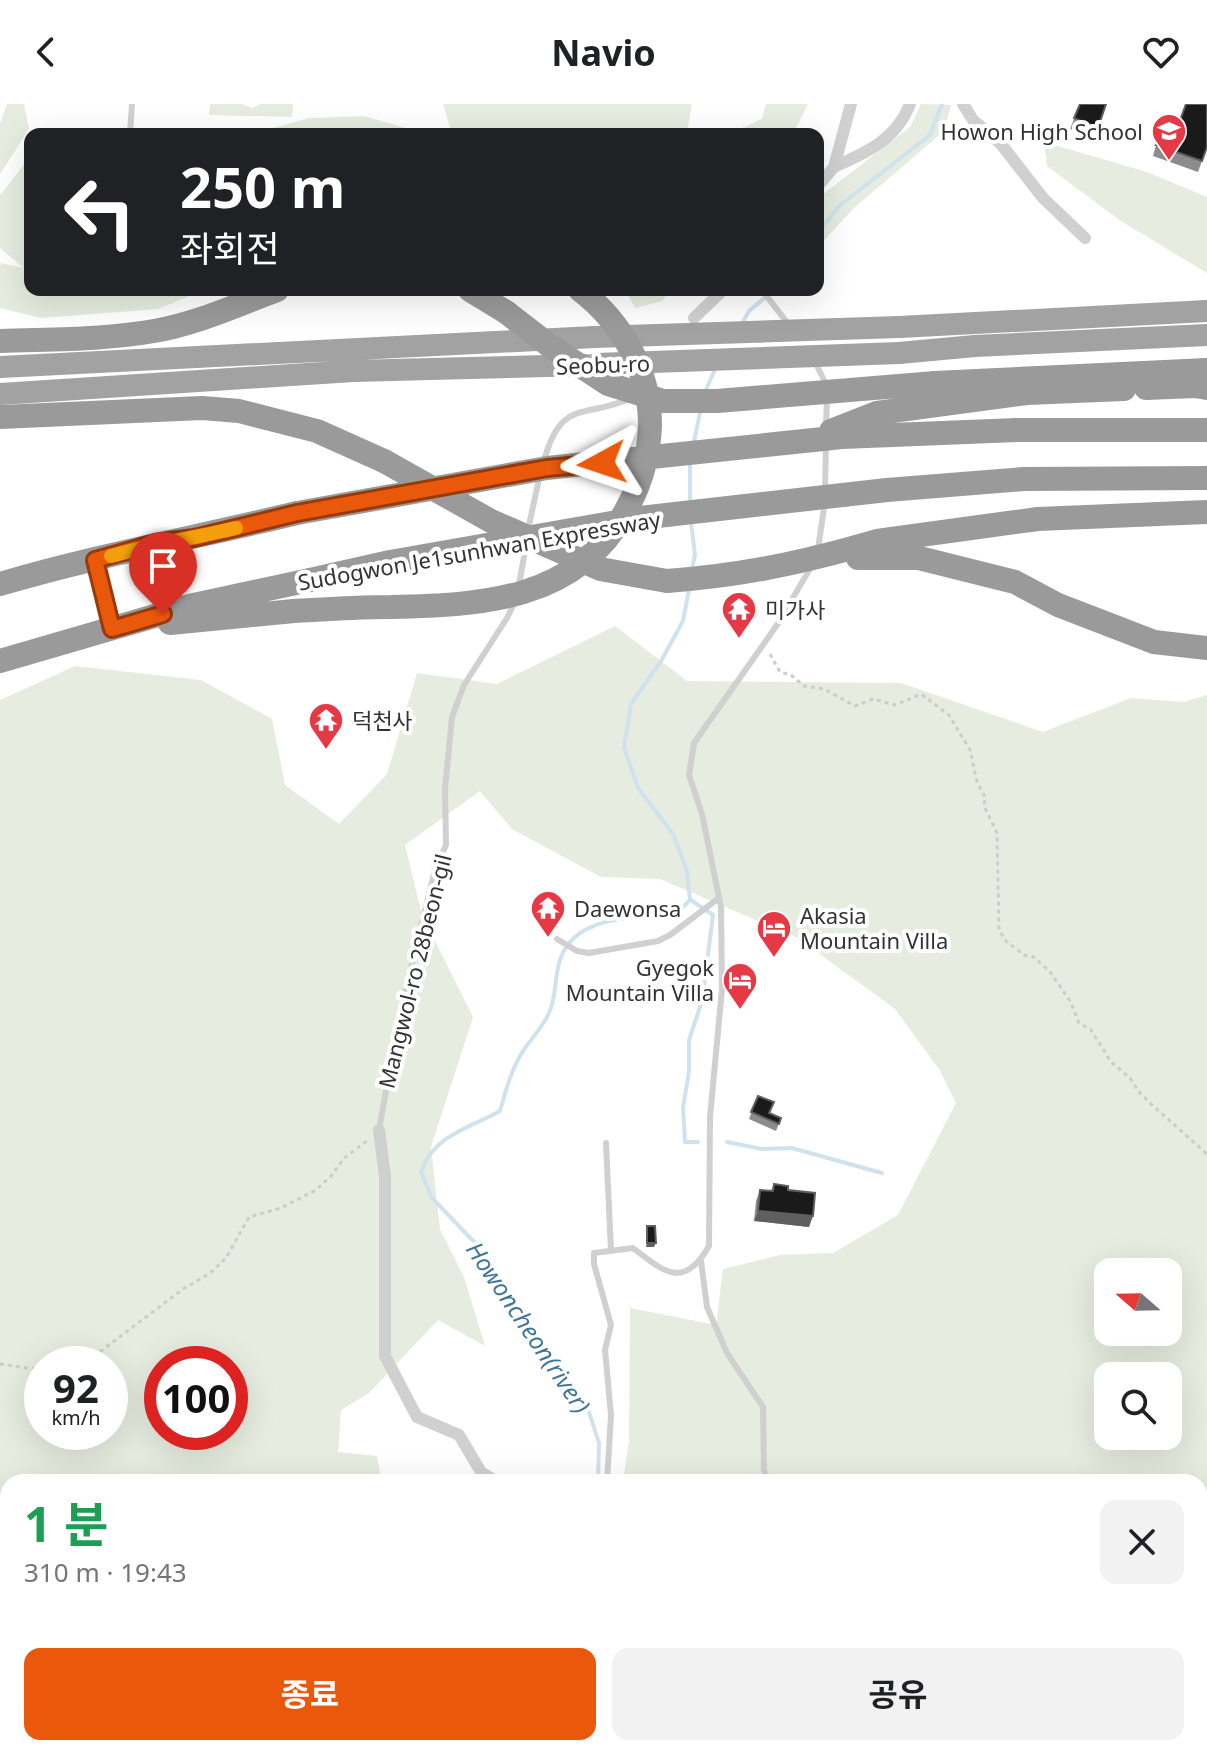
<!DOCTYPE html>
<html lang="ko">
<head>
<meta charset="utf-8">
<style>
	:root { --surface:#fff; --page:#f2f2f2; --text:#202124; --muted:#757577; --accent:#ea580c }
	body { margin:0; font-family:"Noto Sans","Noto Sans KR",sans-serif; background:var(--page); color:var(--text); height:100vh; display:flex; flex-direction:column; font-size:30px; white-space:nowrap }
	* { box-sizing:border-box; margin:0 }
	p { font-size:26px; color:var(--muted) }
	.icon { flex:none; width:44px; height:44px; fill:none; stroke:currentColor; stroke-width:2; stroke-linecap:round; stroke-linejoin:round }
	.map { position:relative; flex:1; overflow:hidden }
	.sheet { position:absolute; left:0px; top:1370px; width:1208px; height:282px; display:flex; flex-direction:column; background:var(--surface); border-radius:24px 24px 0 0; box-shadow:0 8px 32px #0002 }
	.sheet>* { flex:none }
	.hud { position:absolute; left:24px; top:24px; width:800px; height:168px; border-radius:16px; box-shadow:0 8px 32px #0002; background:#202124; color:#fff; overflow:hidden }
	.needle { width:52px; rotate:290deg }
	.controls { position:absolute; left:1094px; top:1154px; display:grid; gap:16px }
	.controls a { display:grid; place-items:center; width:88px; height:88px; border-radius:16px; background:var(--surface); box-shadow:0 8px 32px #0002; font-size:40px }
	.speed { position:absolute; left:24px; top:1242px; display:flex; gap:16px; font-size:40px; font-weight:700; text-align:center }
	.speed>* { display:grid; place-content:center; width:104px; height:104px; border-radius:50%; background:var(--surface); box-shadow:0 8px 32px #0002; line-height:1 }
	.speed small { font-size:20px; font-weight:400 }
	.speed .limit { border:12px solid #d22; background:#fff; color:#111 }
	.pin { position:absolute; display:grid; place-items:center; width:68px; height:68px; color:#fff; margin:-82px -34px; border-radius:50% 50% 50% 0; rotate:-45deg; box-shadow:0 0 8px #0007 }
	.pin .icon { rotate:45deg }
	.me { position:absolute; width:88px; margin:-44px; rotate:265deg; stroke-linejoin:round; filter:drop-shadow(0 0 6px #0008) }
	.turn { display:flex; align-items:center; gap:28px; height:168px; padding:0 24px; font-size:36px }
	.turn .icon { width:104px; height:104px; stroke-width:2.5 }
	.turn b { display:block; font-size:56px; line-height:68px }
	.round { display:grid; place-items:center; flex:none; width:84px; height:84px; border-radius:16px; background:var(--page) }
	.overview { display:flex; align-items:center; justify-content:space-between; height:136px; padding:0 24px }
	h1 { font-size:48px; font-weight:700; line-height:60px; color:#1e9e55 }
	.button { display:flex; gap:16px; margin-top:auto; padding:16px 24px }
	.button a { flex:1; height:92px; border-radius:16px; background:var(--accent); color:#fff; font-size:32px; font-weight:700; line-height:92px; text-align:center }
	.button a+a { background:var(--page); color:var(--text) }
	header { display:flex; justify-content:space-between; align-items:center; height:104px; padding:0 24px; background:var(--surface); font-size:36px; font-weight:700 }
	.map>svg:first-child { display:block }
</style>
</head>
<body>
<header><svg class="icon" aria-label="back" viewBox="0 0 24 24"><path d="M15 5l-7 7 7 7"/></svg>Navio<svg class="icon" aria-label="heart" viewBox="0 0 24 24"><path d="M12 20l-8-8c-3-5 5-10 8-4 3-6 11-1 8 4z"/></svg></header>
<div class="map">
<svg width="1207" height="1651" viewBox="0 0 1207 1651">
	<rect width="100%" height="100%" fill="#fff"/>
	<!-- green -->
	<path fill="#e6ecdf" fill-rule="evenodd" d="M7 0H24L29 25 0 70V19Z
		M210 0H242L252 4 261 0H293L292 13 209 11Z
		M443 0H692L687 28 738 26 762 15 766 0H808L793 30H452Z
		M921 0 951 1 944 27 854 104 818 143V94L910 23Z
		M364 12 427 30H251L309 14Z
		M1044 38 1147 68 1207 93V169L1121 117 1047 62Z
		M30 53V186H204L158 205 41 214 0 204V159L24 164 0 144V91Z
		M625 186H670L662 197 635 204Z
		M615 522 687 577 901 579 1043 628 1131 594 1184 598 1207 591V1651H640L633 1644H1200V1378H623L629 1336 630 1204 716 1221 723 1165 780 1151 833 1149 898 1111 956 999 939 965 895 905 798 834 660 775 601 773 512 725 480 687 405 741 422 811 473 913 431 1043 440 1125 464 1173 485 1242 438 1216 369 1289 341 1306 338 1348 377 1352 382 1378H8V1644H405L410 1651H0V596L75 562 201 576 272 615 285 681 339 720 387 670 417 569 497 580ZM1108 1168H1168V1228H1108ZM42 1260H110V1328H42ZM162 1260H230V1328H162ZM1108 1272H1168V1332H1108Z"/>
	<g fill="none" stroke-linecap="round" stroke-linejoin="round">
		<!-- stream -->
		<path stroke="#cfe2ee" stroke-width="4" d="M818 129 839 102 930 31 942 0
			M741 221 749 207 774 186
			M705 288 716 263
			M693 342 701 304
			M690 358V401
			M691 418 695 451 692 465
			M691 796 713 811 702 897 689 936V968L683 1003 685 1038H698
			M727 1038 762 1045 792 1044 882 1069
			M598 1378 599 1339 587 1302 545 1246 525 1225 481 1145 432 1094 421 1068C433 1031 470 1024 500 1007 506 985 512 963 525 944 534 932 543 922 549 909 557 892 554 874 560 856 575 809 637 815 677 809L690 796 687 767 673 730 638 684 624 643 631 600 661 557 683 517 689 485
			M423 1651 429 1644"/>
		<!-- path -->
		<path stroke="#cdcdcd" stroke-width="3" stroke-dasharray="4 4" stroke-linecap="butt" d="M770 550 780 568 791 571 804 582 824 585 855 602 873 595 895 601 921 590 949 611 970 646 977 678 985 693 984 702 997 729 999 826 1006 837 1024 851 1034 853 1050 868 1070 897 1079 919 1091 926 1111 958 1130 974 1138 987 1151 1000 1207 1050
			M0 1260 42 1266
			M63 1260 89 1256 183 1185 209 1170 226 1154 249 1113 281 1104 316 1086 332 1071 344 1054 367 1037
			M434 1651 435 1644"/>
		<!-- service -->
		<path stroke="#d0d0d0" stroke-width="6" d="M130 30 132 0
			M762 186 789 221
			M814 256 827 282
			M826 322 827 293
			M543 360C561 292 584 316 631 294
			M825 386 826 341
			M528 426 540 370
			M818 445 825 397
			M95 459 110 518
			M519 481 526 441
			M557 835 577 847 589 849 658 837 670 831 719 794
			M379 1026 398 920 418 834 435 766 446 741 445 685 452 613 464 581 507 514 516 496
			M606 1039 611 1147
			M701 1157 707 1203 727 1249 763 1303 764 1366 769 1378
			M483 1366 504 1378
			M607 1378 611 1311 605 1246 611 1221 594 1160V1149L633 1144C664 1168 684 1186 709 1142L710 1013 722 885 721 803 702 710 689 671 694 639 777 521 811 463
			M852 1644V1651
			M312 1651 329 1644"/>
		<!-- minor -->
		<path stroke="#d0d0d0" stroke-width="12" d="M963 0 973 16 1001 40 1043 94 1085 134
			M834 63C867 48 896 36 910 0
			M818 82 834 63 851 0
			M694 214 723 186
			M379 1026 385 1072V1252L417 1313 459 1331 487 1378"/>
		<!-- trunk -->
		<path stroke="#a2a2a2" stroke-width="22" d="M899 223 1207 207
			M899 249 975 242 1207 231
			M0 263 595 233
			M0 290 353 267 586 261"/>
		<!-- motorway -->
		<path stroke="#9a9a9a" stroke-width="24" d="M470 186 506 208
			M0 237C51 235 104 236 154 227 196 220 237 201 277 186
			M935 279 1207 266
			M1146 284 1195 282 1207 284
			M0 313 202 304 239 307 317 327 384 357
			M1017 326H1207
			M1024 375 1207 374
			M856 443 877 437 1038 415 1207 408
			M858 454H919L1015 478 1058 501 1154 538 1207 544
			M600 465 667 477
			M0 480C98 451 198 433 297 409
			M170 519 294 507
			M0 557 189 502 310 476"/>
		<!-- trunk-bridge -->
		<path stroke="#a2a2a2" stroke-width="22" d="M595 233 899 223
			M596 260 899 249"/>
		<!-- motorway-bridge -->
		<path stroke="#9a9a9a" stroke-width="24" d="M506 208 550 242 608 280 663 297H717L935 279
			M831 327 877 309 1027 289 1124 285
			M384 357 491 417 596 463
			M297 409 547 364 842 333 1017 326
			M310 476 390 458 640 414 887 386 1024 375
			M667 477C735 472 791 461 856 443
			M294 507C327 505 359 503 391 503 481 501 576 497 625 408 640 382 649 351 650 321 650 268 622 218 580 186"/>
	</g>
	<!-- wall -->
	<path fill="#8c8c8c" d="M1080 0H1106L1094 34 1070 25Z
		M1156 41 1207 43 1198 68 1153 52Z
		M758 992 770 1009 781 1014 776 1027 749 1015Z
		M774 1080 788 1086 809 1123 754 1117 756 1097 760 1086 771 1087Z"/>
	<!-- shaded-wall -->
	<path fill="#5f5f5f" d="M758 1107 813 1112 809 1123 754 1117Z
		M647 1139H656L654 1143H646Z"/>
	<!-- building -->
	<path fill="#1a1a1a" stroke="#5f5f5f" stroke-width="2" d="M1080 0H1106L1098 24 1074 14Z
		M1186 0H1207V43L1202 57 1156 41 1179 19Z
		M758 992 774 998 769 1009 781 1014 779 1020 751 1008Z
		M774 1080 788 1082V1086L815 1089 813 1112 758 1107 760 1086 773 1087Z
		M647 1122H655L656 1139H647Z"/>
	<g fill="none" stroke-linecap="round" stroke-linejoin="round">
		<!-- route casing -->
		<g stroke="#983908" stroke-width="20">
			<path id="route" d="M163 510 112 525 95 456 155 439 194 434 297 409 547 364 602 359"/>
		</g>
		<!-- route -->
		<use href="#route" stroke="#ea580c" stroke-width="14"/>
		<!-- slow -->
		<path stroke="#f59e0b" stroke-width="14" d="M111 452C152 440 194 434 236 424"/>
	</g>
	<!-- icons -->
	<defs>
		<g id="school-pin" transform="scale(1.8)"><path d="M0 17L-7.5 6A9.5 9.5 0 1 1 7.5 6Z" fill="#e63946" stroke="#fff"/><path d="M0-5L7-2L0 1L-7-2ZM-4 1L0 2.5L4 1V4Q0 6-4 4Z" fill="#fff"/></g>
		<g id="temple-pin" transform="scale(1.8)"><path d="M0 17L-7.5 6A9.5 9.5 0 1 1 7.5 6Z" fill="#e63946" stroke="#fff"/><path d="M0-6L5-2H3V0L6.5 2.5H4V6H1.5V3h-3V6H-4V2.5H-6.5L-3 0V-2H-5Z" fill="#fff"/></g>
		<g id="hotel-pin" transform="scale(1.8)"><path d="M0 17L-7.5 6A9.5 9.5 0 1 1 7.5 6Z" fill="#e63946" stroke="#fff"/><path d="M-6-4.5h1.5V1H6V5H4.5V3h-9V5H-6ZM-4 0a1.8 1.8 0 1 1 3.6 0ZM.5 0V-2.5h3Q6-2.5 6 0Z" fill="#fff"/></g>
	</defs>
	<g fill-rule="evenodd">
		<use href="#school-pin" x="1169" y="27"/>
		<use href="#temple-pin" x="739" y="505"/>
		<use href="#temple-pin" x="326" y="616"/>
		<use href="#temple-pin" x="548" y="804"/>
		<use href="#hotel-pin" x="774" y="824"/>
		<use href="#hotel-pin" x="740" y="876"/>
	</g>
	<g text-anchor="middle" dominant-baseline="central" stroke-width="8" stroke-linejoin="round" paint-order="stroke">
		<!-- poi labels -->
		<g font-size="22" fill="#333" stroke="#fff" text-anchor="start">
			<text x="1143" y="27" text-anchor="end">Howon High School</text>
			<text x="765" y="505">미가사</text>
			<text x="352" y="616">덕천사</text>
			<text x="574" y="804">Daewonsa</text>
			<text x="800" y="811">Akasia<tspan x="800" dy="25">Mountain Villa</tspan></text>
			<text x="714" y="863" text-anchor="end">Gyegok<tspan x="714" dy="25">Mountain Villa</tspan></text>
		</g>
		<!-- street labels -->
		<g font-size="22" fill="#333" stroke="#fff">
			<text transform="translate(603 260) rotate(-2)">Seobu-ro</text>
			<text transform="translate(479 446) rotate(-10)">Sudogwon Je1sunhwan Expressway</text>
			<text transform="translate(414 867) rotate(-76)">Mangwol-ro 28beon-gil</text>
		</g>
		<!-- water labels -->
		<g font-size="24" font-style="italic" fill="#3f7597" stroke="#fff">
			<text transform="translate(529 1223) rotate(56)">Howoncheon(river)</text>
		</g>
	</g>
</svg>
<div class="controls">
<a><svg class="needle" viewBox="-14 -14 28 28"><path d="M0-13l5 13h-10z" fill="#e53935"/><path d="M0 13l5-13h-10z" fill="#757577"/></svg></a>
<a><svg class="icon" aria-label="search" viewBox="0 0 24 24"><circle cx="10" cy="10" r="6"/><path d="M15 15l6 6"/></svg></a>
</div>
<div class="speed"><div>92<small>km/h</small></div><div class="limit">100</div></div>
<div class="pin" style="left:163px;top:510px;background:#d93025"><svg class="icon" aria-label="arrive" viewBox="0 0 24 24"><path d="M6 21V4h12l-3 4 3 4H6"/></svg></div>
<svg class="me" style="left:602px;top:359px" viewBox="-20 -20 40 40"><path d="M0-17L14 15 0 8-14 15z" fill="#ea580c" stroke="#fff" stroke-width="4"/></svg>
<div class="hud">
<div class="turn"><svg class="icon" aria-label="left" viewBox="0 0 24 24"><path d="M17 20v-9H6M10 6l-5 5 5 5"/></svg><div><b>250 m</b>좌회전</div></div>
</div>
<section class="sheet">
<div class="overview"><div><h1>1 분</h1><p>310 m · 19:43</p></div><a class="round"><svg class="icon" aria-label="close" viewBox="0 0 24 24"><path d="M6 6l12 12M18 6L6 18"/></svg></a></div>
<div class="button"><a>종료</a><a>공유</a></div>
</section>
</div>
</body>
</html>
